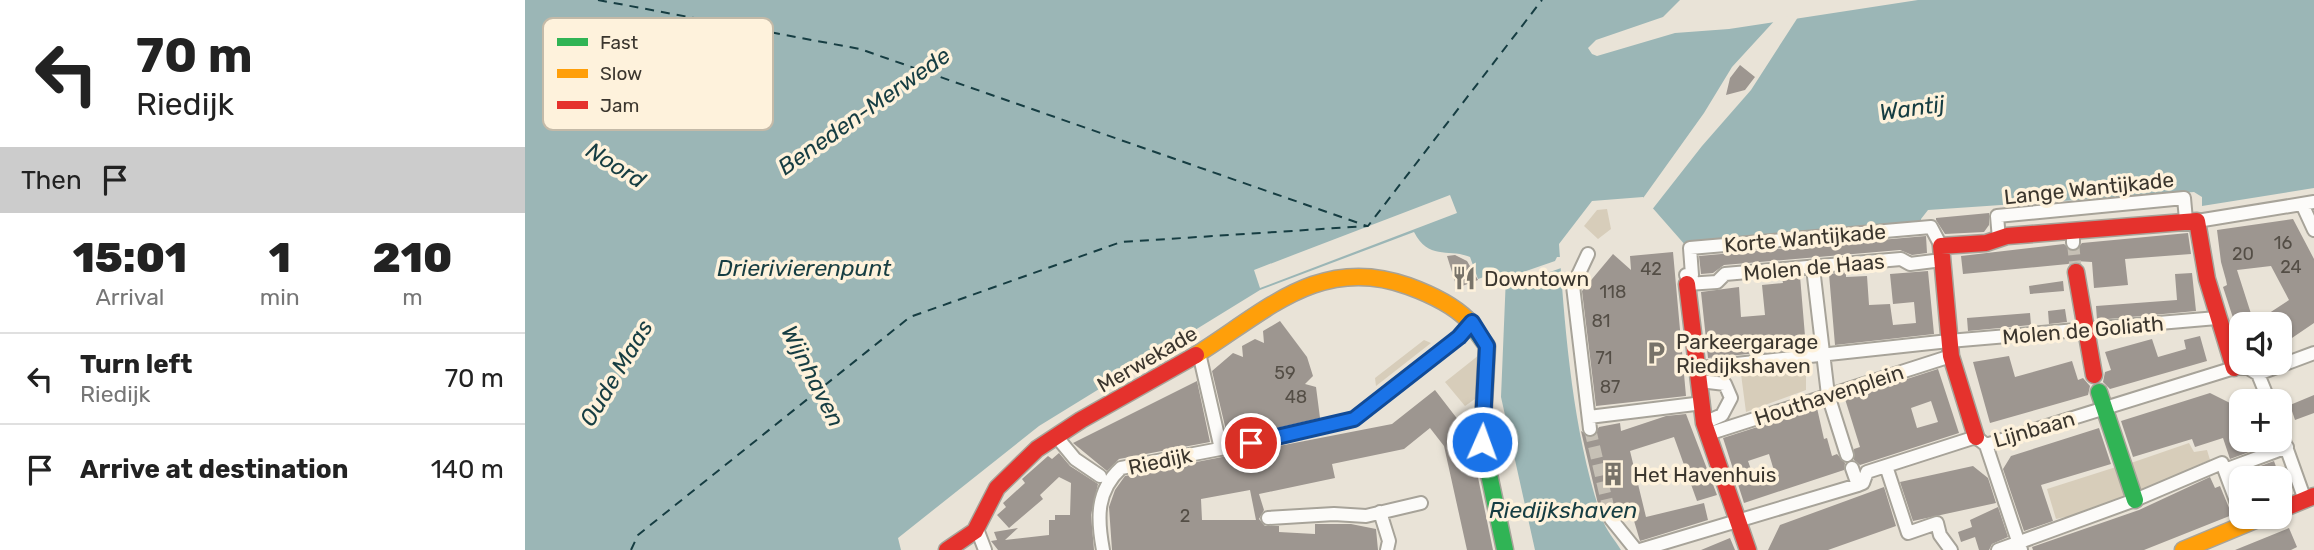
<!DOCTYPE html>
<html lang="en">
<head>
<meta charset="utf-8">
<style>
	:root { --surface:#fff; --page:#f2f2f2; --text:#222; --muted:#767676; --line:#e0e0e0 }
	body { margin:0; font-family:Rubik,sans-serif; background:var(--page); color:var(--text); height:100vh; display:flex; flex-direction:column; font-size:26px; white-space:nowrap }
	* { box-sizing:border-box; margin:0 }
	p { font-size:23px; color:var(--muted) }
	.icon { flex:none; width:38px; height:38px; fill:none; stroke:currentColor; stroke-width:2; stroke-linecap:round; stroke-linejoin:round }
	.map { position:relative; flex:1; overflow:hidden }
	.details { display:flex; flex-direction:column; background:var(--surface); width:525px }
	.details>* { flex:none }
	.guide { background:#fff; color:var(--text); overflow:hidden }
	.fabs { position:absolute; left:1704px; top:312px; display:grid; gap:14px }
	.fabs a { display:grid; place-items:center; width:63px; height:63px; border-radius:14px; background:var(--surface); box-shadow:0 2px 5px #0004; font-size:35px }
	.pin { position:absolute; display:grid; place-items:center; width:60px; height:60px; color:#fff; margin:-30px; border:4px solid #fff; border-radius:50%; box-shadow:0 2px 7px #0007 }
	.me { position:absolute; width:77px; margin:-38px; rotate:2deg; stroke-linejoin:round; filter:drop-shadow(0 0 5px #0008) }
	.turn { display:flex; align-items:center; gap:24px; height:147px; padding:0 21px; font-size:32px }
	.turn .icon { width:91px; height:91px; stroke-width:2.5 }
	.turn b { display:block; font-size:49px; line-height:60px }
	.then { display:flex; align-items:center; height:66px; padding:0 21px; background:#0003; gap:14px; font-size:26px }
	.eta { display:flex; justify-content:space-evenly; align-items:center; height:119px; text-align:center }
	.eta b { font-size:42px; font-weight:800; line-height:49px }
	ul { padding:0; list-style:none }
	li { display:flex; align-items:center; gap:21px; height:91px; padding:0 21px; border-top:2px solid var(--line) }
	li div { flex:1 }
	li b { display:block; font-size:26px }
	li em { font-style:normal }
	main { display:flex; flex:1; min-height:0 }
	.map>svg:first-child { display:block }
</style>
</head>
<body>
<main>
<section class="details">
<div class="guide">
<div class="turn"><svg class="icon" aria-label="left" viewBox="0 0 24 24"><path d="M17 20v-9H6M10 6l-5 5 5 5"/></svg><div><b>70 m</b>Riedijk</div></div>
<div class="then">Then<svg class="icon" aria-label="arrive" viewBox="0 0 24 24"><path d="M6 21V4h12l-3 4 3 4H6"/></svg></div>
</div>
<div class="eta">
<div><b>15:01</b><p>Arrival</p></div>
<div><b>1</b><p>min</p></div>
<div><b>210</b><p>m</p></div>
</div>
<ul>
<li><svg class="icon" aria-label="left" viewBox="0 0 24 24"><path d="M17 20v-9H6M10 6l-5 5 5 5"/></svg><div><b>Turn left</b><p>Riedijk</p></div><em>70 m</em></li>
<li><svg class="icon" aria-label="arrive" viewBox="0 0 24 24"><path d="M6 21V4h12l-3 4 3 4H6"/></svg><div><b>Arrive at destination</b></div><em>140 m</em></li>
</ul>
</section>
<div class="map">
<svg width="1789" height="550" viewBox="0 0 1789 550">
	<rect width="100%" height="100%" fill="#e9e3d7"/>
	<!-- green -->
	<path fill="#d7cdba" d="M1082 209 1086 229 1073 239 1059 226 1072 210Z
		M899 340 906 343 851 386 850 378Z
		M954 355 950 399 940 406 920 382Z
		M1281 367V390L1221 412 1216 374Z
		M1664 443 1669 452 1682 450 1685 460 1675 464 1676 469 1615 493 1603 464Z
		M1591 467 1603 498 1542 521 1540 517 1531 519 1522 489Z"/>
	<!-- water -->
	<path fill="#9bb6b6" d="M0 0H1155L1138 17 1071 40 1063 48 1067 54 1072 56 1150 33 1204 29 1393 0H1789V188L1677 206V197L1669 192 1403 210 1396 219V225L1161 246 1118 197 1067 201 1034 244C1040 333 1048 434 1077 518 1080 529 1090 540 1096 550H1010L976 397 981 276 974 272 953 279 945 257C924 248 904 261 889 232L735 290 514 426 373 538 376 550H0Z"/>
	<!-- pier -->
	<path fill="#e9e3d7" d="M1275 14 1226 90 1177 146 1126 211 1116 201 1179 113 1207 67 1252 18Z
		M925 195 932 213 735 288 729 270Z
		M1032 257H1038L1039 267 980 288 978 279 1030 261Z"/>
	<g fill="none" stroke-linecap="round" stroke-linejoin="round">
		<!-- ferry -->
		<path stroke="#163d42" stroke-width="2" stroke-dasharray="9 7" stroke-linecap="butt" d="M73 0 335 49 842 226
			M106 550 113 535 385 317 596 242 843 226 1017 0"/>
	</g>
	<!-- building -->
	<path fill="#9d9690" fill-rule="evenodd" d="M1215 65 1230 77 1220 90 1201 95 1205 78Z
		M1464 213V225L1459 232 1420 234 1411 220V218Z
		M1768 219 1789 259V323L1764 340 1760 335 1755 338V324H1710L1698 287 1702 285 1701 280 1696 262 1692 230ZM1746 266 1764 300 1729 323 1712 270Z
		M1663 233 1666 254 1600 259 1603 285 1569 288 1567 262 1550 261 1543 264 1438 274 1436 256 1539 244 1549 252 1557 243Z
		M1401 236 1402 253 1387 255 1375 250 1199 265 1188 273 1176 274 1174 256Z
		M1148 252 1161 396 1071 406 1057 291 1088 254 1106 270 1105 256Z
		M930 255 942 261 953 280 932 288 922 256Z
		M1403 271 1409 334 1310 345 1304 274 1321 272V277L1342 276 1344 305 1365 304 1368 325 1391 323 1389 302 1368 304 1365 274Z
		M1667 273 1671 311 1572 320 1571 306 1652 300 1650 274Z
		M1275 276 1281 348 1183 358 1176 292 1214 287 1216 317 1240 315 1237 285 1258 283 1257 278Z
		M1538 281 1539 291 1505 294 1504 286Z
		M1540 309 1542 322 1524 324 1523 311Z
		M1505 313 1506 325 1443 331 1442 318Z
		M755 321 782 357 788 376 780 384 791 387 795 418 703 439 687 371 708 353 718 357 717 346 730 339 739 343 738 331Z
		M1675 336 1682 361 1585 389 1578 382 1580 372 1586 370 1580 352 1627 339 1633 357 1661 349 1659 340Z
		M1484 356 1490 377 1547 361 1553 380 1558 378 1565 386 1563 395 1465 423 1448 362Z
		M1413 369 1434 433 1335 465 1329 460V449L1335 447 1320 399ZM1406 401 1413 422 1392 428 1386 408Z
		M672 381 685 442 594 459 582 471 548 443Z
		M910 390 944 434 968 550H942L919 446 905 428 879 449 807 464 810 478 734 494 739 510 734 519 740 526H754V532L790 534V524H826L851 529 853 550H587L584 507 590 490 600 476 867 424ZM725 490 731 520H677L676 499Z
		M1685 393 1717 409V439H1741L1743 445 1705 459 1698 438 1670 447 1667 439 1608 457 1596 421Z
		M1789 395V413L1770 420 1765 405Z
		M1292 408 1299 439 1302 438 1307 456 1312 454 1320 463 1319 470 1219 503 1198 438ZM1244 454 1250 474 1230 481 1223 461Z
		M1161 414 1192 495 1172 501 1149 437 1105 451 1121 517 1179 503 1183 520 1115 541 1107 514 1095 517 1084 511 1077 521 1056 431 1067 438 1074 427 1095 423 1096 431 1141 416Z
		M1574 428 1586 464 1516 485 1528 521 1499 531 1478 469 1486 456Z
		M534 453 545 466 573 484 566 515 569 550H473L466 541 472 540 469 532 493 528 480 540 524 535V520H530V515H545L546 483 534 477 515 495 518 499 484 528 472 515 481 507 478 503 500 483 497 479 523 456 527 459Z
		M1749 461 1755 478H1717V491L1711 475Z
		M1448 466 1463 478 1471 503 1388 521 1375 482Z
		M1685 477 1690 488 1695 486 1707 515 1619 550H1508L1507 547 1614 510Z
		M1359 487 1371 526 1303 550H1243L1255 525Z
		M1473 507 1483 537 1467 544 1464 550H1454L1450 537 1436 542 1433 532 1447 527 1445 520Z
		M1764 528 1772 547 1766 550H1710Z
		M1205 538 1210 550H1176Z"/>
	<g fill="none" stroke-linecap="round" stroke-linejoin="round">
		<!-- street-tunnel -->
		<path stroke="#c6c0b5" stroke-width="12" stroke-dasharray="12 6" stroke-linecap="butt" d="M1548 243 1551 272
			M1065 429 1086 519"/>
		<!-- street casing -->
		<g stroke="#a7a399" stroke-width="16">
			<path id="street" d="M1777 204 1789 230
				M1672 221 1789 202
				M1548 233V243
				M1474 239 1472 216 1659 198 1661 220
				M1063 254 1048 286 1065 429
				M1288 268 1303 395 1322 455
				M1161 275H1167L1165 248 1406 227 1416 246
				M1162 279V284L1192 282 1200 274 1376 259 1385 264 1417 260
				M674 353 696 449
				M1174 368 1424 341 1692 318
				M1733 374 1789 353
				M1733 374 1744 401
				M1175 381 1200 384 1206 398 1197 415 1179 423
				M1064 417 1178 403
				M1755 430 1780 500
				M1183 434 1426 356
				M531 436 550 459 575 476
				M1461 445 1496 550
				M1361 466 1383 533 1412 523 1415 535 1426 550
				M1327 468 1333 485
				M1700 470 1762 447
				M855 512 864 541 862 550
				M743 518 809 514 841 516 896 503
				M1086 519 1111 550
				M452 529 460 550
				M578 550C572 518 571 491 596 468L726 443 829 419 934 337 947 322
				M1115 550 1333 485 1338 483 1342 472 1451 437 1461 445 1709 368H1723L1733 374
				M1473 550 1610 500 1697 463 1713 506H1717"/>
		</g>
		<!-- fast casing -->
		<g stroke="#a7a399" stroke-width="19">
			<path id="fast" d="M943 320 962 346 957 441 980 550
				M1574 392 1610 500"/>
		</g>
		<!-- slow casing -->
		<g stroke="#a7a399" stroke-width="19">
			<path id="slow" d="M671 355C740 312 795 254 883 286 905 294 927 304 943 320
				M1658 550 1740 516"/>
		</g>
		<!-- jam casing -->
		<g stroke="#a7a399" stroke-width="19">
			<path id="jam" d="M1551 272 1569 375
				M1162 284 1179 423 1223 550
				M1451 437 1426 356 1416 246 1461 243 1482 236 1672 221 1682 279 1709 368
				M1755 510 1789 496
				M422 550 450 531 472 488 512 449 556 420 671 355"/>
		</g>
		<!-- street -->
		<use href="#street" stroke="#fcfbf9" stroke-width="12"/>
		<!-- fast -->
		<use href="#fast" stroke="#30b455" stroke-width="16"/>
		<!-- slow -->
		<use href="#slow" stroke="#ff9f0a" stroke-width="16"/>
		<!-- jam -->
		<use href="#jam" stroke="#e5322d" stroke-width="16"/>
	</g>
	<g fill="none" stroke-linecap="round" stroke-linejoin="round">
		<!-- route casing -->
		<g stroke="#114b97" stroke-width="18">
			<path id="route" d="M726 443 829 419 934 337 947 322 962 346 957 442"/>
		</g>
		<!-- route -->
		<use href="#route" stroke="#1a73e8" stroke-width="12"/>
	</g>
	<!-- icons -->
	<defs>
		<g id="restaurant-bare" transform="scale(1.89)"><path d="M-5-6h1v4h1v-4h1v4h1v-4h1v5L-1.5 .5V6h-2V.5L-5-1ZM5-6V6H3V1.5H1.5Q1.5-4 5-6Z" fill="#787369" stroke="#fef2dc" stroke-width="2.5" paint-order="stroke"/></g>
		<g id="parking-bare" transform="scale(1.89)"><path d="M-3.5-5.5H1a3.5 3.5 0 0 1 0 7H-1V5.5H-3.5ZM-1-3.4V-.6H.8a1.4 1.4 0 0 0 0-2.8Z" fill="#787369" stroke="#fef2dc" stroke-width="2.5" paint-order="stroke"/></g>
		<g id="building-bare" transform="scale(1.89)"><path d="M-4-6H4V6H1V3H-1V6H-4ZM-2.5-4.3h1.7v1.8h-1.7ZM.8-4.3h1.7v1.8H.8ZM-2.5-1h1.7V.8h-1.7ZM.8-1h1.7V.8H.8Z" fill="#787369" stroke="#fef2dc" stroke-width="2.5" paint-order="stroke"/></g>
	</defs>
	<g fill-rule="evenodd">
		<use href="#restaurant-bare" x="939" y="278"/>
		<use href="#parking-bare" x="1131" y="353"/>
		<use href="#building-bare" x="1088" y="474"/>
	</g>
	<g text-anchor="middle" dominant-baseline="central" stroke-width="7" stroke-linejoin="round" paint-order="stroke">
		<!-- number labels -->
		<g font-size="18" fill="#544e46">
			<text x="1758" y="243">16</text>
			<text x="1718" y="254">20</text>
			<text x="1766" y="267">24</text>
			<text x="1126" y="269">42</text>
			<text x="1088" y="292">118</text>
			<text x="1076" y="321">81</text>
			<text x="1079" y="358">71</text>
			<text x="760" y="373">59</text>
			<text x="1085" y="387">87</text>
			<text x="771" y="397">48</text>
			<text x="660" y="516">2</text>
		</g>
		<!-- street labels -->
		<g font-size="21" fill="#3b362e" stroke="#fef2dc">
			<text transform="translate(1564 188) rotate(-6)">Lange Wantijkade</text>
			<text transform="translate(1280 238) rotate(-5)">Korte Wantijkade</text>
			<text transform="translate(1289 267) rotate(-5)">Molen de Haas</text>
			<text transform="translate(1558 330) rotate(-5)">Molen de Goliath</text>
			<text transform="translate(622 359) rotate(-30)">Merwekade</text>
			<text transform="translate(1304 395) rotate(-18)">Houthavenplein</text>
			<text transform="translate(1509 429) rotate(-16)">Lijnbaan</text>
			<text transform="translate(635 461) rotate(-12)">Riedijk</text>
		</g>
		<!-- poi labels -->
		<g font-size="21" fill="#3b362e" stroke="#fef2dc" text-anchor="start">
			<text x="959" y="278">Downtown</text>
			<text x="1151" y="341">Parkeergarage<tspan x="1151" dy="24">Riedijkshaven</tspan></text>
			<text x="1108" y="474">Het Havenhuis</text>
		</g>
		<!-- water labels -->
		<g font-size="23" font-style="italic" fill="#163d42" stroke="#fef2dc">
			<text transform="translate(1387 108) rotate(-8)">Wantij</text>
			<text transform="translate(339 111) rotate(-35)">Beneden-Merwede</text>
			<text transform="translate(91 165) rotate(32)">Noord</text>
			<text x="279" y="268">Drierivierenpunt</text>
			<text transform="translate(91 373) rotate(-59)">Oude Maas</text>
			<text transform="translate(288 376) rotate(63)">Wijnhaven</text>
			<text x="1038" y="510">Riedijkshaven</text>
		</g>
	</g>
	<!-- legend -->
	<rect x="18" y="18" width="230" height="112" rx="10" fill="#fef2dc" stroke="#c4baa8" stroke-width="2"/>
	<rect x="32" y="38" width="31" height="8" fill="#30b455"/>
	<rect x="32" y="69" width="31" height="9" fill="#ff9f0a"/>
	<rect x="32" y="101" width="31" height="8" fill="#e5322d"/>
	<g font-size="19" fill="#3b362e">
		<text x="75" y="49">Fast</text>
		<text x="75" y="80">Slow</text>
		<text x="75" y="112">Jam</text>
	</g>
</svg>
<div class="fabs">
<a><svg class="icon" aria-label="sound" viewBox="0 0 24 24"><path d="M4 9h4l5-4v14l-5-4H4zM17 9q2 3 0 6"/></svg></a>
<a>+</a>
<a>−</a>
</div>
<div class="pin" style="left:726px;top:443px;background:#d93025"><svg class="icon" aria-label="arrive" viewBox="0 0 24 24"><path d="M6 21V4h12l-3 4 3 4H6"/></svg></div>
<svg class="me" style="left:957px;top:442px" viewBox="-20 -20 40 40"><circle r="17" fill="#1a73e8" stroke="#fff" stroke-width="3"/><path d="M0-11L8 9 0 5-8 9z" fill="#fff"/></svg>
</div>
</main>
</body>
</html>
